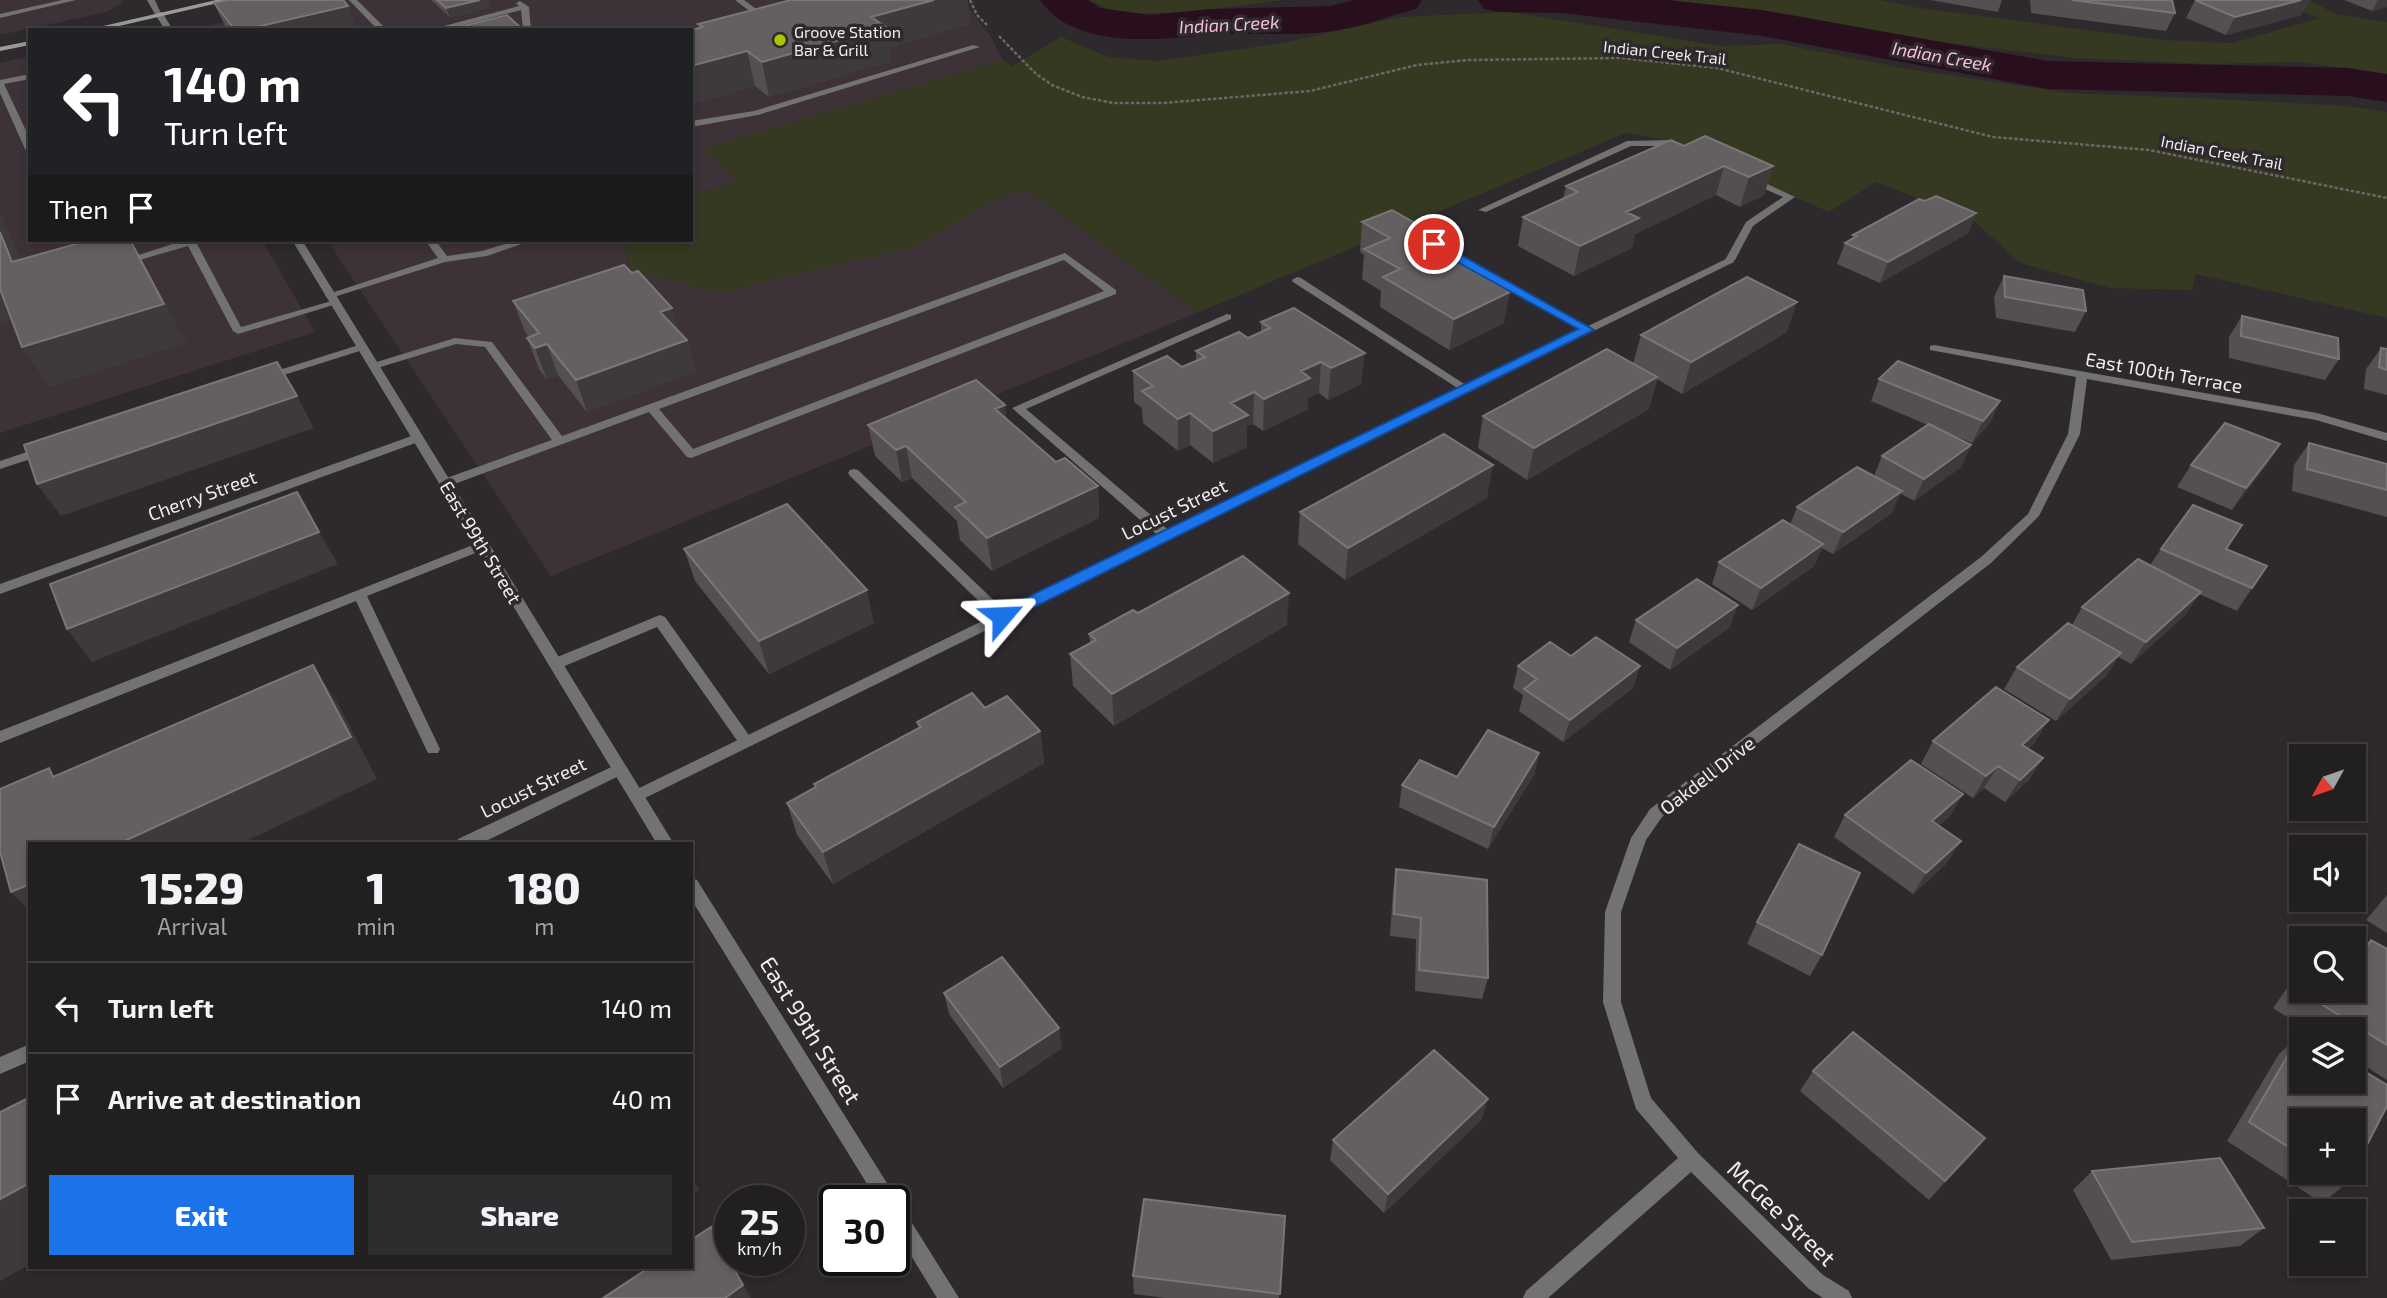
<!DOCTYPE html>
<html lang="en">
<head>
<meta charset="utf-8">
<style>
	:root { --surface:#221f21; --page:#2e2c2e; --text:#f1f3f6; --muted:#a2a2a5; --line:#3f3d3f; --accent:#1a73e8 }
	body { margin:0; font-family:"Exo 2",sans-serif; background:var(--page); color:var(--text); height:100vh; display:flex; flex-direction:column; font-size:26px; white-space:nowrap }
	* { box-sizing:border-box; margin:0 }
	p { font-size:23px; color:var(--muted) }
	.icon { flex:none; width:38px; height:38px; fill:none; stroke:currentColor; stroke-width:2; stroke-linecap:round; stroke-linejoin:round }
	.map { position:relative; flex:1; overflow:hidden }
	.panel { position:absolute; left:28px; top:842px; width:665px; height:427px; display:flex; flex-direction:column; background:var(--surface); border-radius:0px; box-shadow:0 4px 10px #0003,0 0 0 2px var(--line) }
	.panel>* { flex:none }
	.top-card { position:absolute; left:28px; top:28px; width:665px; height:214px; border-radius:0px; box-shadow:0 4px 10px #0003,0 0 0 2px var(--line); background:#202124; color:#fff; overflow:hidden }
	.needle { width:46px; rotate:230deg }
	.fabs { position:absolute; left:2289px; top:744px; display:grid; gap:14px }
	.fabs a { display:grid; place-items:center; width:77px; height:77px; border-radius:0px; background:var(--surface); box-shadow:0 4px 10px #0003,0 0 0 2px var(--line); font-size:35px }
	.speed { position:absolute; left:714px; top:1185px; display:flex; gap:14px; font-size:35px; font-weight:700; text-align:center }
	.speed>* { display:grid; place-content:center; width:91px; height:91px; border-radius:50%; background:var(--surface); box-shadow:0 4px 10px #0003,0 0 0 2px var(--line); line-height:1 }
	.speed small { font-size:18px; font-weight:400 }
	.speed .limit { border:4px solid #111; border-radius:10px; background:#fff; color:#111 }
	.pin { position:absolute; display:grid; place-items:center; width:60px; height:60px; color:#fff; margin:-30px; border:4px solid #fff; border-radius:50%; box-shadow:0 2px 7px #0007 }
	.me { position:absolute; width:77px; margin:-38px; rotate:64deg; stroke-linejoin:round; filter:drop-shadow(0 0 5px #0008) }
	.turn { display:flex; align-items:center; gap:24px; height:147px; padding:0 21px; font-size:32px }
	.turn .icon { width:91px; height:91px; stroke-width:2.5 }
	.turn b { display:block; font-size:49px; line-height:60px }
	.then { display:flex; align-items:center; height:66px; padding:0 21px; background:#0003; gap:14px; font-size:26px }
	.eta { display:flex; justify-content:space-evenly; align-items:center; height:119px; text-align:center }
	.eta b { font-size:42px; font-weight:800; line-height:49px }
	.primary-button { display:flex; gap:14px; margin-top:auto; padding:14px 21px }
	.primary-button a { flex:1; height:80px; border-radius:0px; background:var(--accent); color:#fff; font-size:28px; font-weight:800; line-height:80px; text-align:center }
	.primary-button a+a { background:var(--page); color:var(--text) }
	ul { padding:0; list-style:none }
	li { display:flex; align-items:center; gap:21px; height:91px; padding:0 21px; border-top:2px solid var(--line) }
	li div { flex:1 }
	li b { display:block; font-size:26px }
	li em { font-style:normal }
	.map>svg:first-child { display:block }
</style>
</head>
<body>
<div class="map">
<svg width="2387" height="1298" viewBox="0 0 2387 1298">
	<rect width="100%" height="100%" fill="#2e292c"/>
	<!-- built -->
	<path fill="#3d3237" d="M0 0H123L124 2 107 12 0 35Z
		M320 0H963L991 37 1003 60 703 149 738 181 691 196V30L198 28Z
		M30 56V240H262L315 332 0 433V63Z
		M1025 189 1197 313 551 576 327 240H623L630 270 997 199Z"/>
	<!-- green -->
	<path fill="#353921" d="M1089 0H1283L1193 12 1121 14Z
		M1673 0H1881L1913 7 2162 40 2232 43 2320 18 2266 0H2310L2335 14 2387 22V75L2303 62 2207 64 2075 58 1939 42Z
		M1510 12 1721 46 1781 44 1902 68 2068 93 2196 98 2347 106 2387 112V318L2196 274 2192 290 2110 288 2020 263 1974 221 1876 182 1829 212 1657 138 1626 133 1197 313 1025 189 997 199 915 247 720 293 630 270 623 240H691V196L738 181 702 149 1003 60 1012 66 1061 37 1109 57 1158 61 1283 43 1400 17Z"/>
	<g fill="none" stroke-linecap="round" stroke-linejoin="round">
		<!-- river -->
		<path fill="#290f1e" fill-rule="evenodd" d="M1040 0H1088L1100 8 1149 15 1210 9 1331 6 1354 0H1422L1416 9C1389 16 1361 27 1333 31 1300 36 1264 33 1231 34 1174 36 1079 56 1040 0Z
			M1478 0H1666L1762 10 2048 61 2348 68 2387 74V102L2348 96 2048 89 1762 36 1561 13 1499 12 1484 9Z"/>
		<!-- path -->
		<path stroke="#6b6669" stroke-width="2.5" stroke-dasharray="3.5 2" stroke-linecap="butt" d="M970 0 977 15 987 25
			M999 36 1035 73 1052 85 1082 97 1114 103H1163L1310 91 1417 65 1468 60 1622 58 1717 68 1993 137 2149 150 2387 198"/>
		<!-- service -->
		<path fill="#727270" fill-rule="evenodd" d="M62 0H76L0 18V14Z
			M349 0H357L387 30H378Z
			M735 0H744L771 20 764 22Z
			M520 1 529 7 531 30H523L521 10 444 30H429L519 6 516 3Z
			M973 45 980 47 758 115 691 127V121L754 111Z
			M30 74V79L4 84 30 139V152L25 149 0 93V80Z
			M1671 140 1684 147 1679 150 1669 146H1631L1486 212 1478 210 1627 141Z
			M1749 178H1755L1795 197 1753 226 1735 260 1730 263 1725 260 1746 222 1783 197 1749 182Z
			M185 240H195L241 327 335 300 340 303 238 334 233 331 188 246 122 265 117 262Z
			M425 240H435L447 256 482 251 518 240H533L487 256 445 262 334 297H326L325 295 438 258Z
			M1439 244 1591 328 1592 330 1591 332H1583L1435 249 1434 247Z
			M1065 253 1116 290V294L691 458 687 457 649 412 449 486H441L439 483 441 480 552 440 485 347 456 344 374 369 368 366 370 364 455 338 492 342 562 436ZM1064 260 1104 291 693 449 659 409Z
			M1297 277 1301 278 1472 389 1470 391H1462L1293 282 1292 280Z
			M1227 314 1231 315V319L1026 409 1172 533 1173 536 1172 539H1162L1012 408Z
			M362 344 368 347 366 349 268 380H260L258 378 260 376Z
			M45 446 51 450 49 453 0 469V461Z
			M854 469 858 470 1007 613 1009 616 1007 619H997L850 476 848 473 850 470Z
			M483 541 489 545 488 548 367 596 440 749 438 753H428L426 749 356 601 0 743V731Z
			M660 615 665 617 751 738 753 742 751 746H741L657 627 560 668 555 669 548 664 550 660Z"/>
		<!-- minor -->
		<path fill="#727270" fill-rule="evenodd" d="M147 0H155L162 16H156Z
			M1730 257 1734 258V262L641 800 636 802 631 800 628 796 631 792Z
			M1934 345 2317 413 2387 433V441L2316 420 2087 379 2080 434 2039 516 1991 563 1662 817 1646 840 1621 912V1002L1651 1098 1698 1153 1823 1275 1849 1291 1852 1298H1823L1809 1289 1691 1172 1548 1298H1523L1526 1291 1678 1158 1636 1109 1603 1002 1605 912 1631 838 1650 809 1981 557 2028 514 2068 434 2076 377 1930 350V346Z
			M417 434 423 438 421 441 0 594V584Z
			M620 763 625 765 628 769 625 773 480 844H456L458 839Z
			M30 1044V1061L0 1074V1057Z"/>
		<!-- tertiary -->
		<path fill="#727270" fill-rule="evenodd" d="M156 12H162L173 30H165L155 14Z
			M292 240H302L674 844H657Z
			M691 878 697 880 959 1298H937L894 1228V1200H877L691 899Z"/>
		<!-- secondary -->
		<path fill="#9a9b97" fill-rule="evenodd" d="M216 0H231L102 30H86Z
			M30 41V45L0 51V47Z"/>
	</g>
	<!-- wall -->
	<path fill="#544f51" d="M431 0H488L490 7 450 17Z
		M1930 0H2002L1998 12Z
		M2030 0H2172L2175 13 2166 31 2031 13Z
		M2195 0 2301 15 2226 35 2186 18Z
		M2344 0H2387V7L2372 11Z
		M214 3 358 30H227Z
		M698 24H970L889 47 891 61 769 97 755 86 691 104V30L699 28Z
		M1684 146 1773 166 1764 195 1740 207 1716 195 1635 234 1632 248 1574 276 1518 246 1523 217 1563 199 1566 186Z
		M1925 201 1976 213 1968 233 1880 283 1837 264 1845 243 1852 239 1853 235Z
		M1362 222 1454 261 1504 323 1449 350 1380 307 1381 291 1362 279 1364 255 1360 252Z
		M2004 276 2086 311 2075 332 1996 318 1994 297Z
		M513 301 680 333 687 340 696 371 587 412 558 375 547 380 539 369 527 338 529 337 525 332Z
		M2242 316 2339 359 2325 380 2229 358V337Z
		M1261 322 1361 384 1328 400 1319 393 1308 398V409L1263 431 1253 424 1247 426V447L1213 463 1190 445 1178 451 1143 423 1142 408 1134 402 1133 371 1182 367 1196 361V351L1248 338 1261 332Z
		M1787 332 1682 394 1657 379 1649 409 1527 480 1478 448 1483 416 1633 364 1641 335Z
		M2381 348 2387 349V395L2364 389 2366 369Z
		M1879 379 2000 401 1990 423 1972 443 1943 431 1971 445 1961 467 1914 501 1900 493 1892 513 1833 554 1822 548 1814 566 1752 610 1712 584 1719 562 1790 525 1797 507 1874 476 1882 456 1928 425 1871 401Z
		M1007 420 1056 462 1098 486 1099 518 992 571 960 540 957 521 912 478 902 482 875 456 868 425Z
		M2309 443 2387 464V517L2292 491 2294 465Z
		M2280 444 2266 466 2232 510 2177 487 2191 465Z
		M1487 498 1345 580 1298 544 1300 512Z
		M684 549 874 623 769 674 695 581Z
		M2161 549H2226L2252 588 2237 611 2199 594 2186 614 2131 664 2118 657 2107 675 2056 721 2004 689 2017 667 2072 625 2082 607 2150 565Z
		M1138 613 1287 625 1114 726 1073 686 1070 654 1090 643 1089 634Z
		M1636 620 1730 627 1670 670 1629 642Z
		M1571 656 1640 666 1633 688 1563 742 1519 711 1523 695 1513 688 1518 666Z
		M985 708 1040 731 1044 763 833 884 797 835 787 803 816 788 814 784 918 728 917 722Z
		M1933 741 2035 742 2028 749 2043 758 2029 780 2005 802 1984 788 1973 798 1921 764Z
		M1539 753 1534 775 1488 849 1399 807 1402 785 1457 777Z
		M1963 794 1950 816 1938 826 1947 863 1913 894 1834 837 1845 815Z
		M1396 869 1488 978 1482 999 1415 991 1416 939 1390 936 1393 891Z
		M2387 895V933L2366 920Z
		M1757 922 1822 955 1810 976 1747 944Z
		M2371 940 2387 949V1080L2354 1059V1029H2306L2273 1008 2290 984 2301 973V990H2354V957Z
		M944 993 1062 1048 1003 1088 949 1014Z
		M2301 1033V1172H2352L2346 1184 2322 1203 2227 1141 2279 1054Z
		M1813 1071 1985 1138 1929 1200 1800 1091Z
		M1482 1119 1384 1213 1330 1160 1333 1140Z
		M2092 1171 2264 1228 2240 1246 2111 1260 2073 1190Z
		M1285 1216 1279 1298H1166L1134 1294 1133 1276Z"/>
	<!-- shaded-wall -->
	<path fill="#3e393b" d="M480 0H488L490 7 450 17 446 8Z
		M934 0H968L970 24 889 47 891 61 769 97 762 62 871 17Z
		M2301 0H2310L2301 15 2226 35 2235 17Z
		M2378 0H2387V7L2372 11Z
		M348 6 358 30H243Z
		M747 51 755 86 691 104V66Z
		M1724 166 1716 195 1635 234 1632 248 1574 276 1580 246 1626 212Z
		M1773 166 1764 195 1740 207 1749 177Z
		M0 212 2 214 37 300 12 262 0 232Z
		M1976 213 1968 233 1880 283 1888 262Z
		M130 240 187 343 49 387 22 347Z
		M1456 246 1452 276 1440 253Z
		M0 284 22 317 0 324Z
		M1510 292 1504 323 1449 350 1454 319Z
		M1797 302 1787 332 1682 394 1691 362Z
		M672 308 681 339 660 312Z
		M687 340 696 371 587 412 576 380Z
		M547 344 558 375 547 380 535 348Z
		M1365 353 1361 384 1328 400 1331 368Z
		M1321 362 1319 393 1308 398V409L1263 431 1264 399 1301 371Z
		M1657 377 1649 409 1527 480 1534 448Z
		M1254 392 1253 424 1247 426V447L1213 463V431L1231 403Z
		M297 396 314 428 61 516 37 484Z
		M2000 401 1990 423 1972 443 1983 421Z
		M1005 405 1009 437 995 409Z
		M1190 413V445L1178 451V419Z
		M2280 444 2266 466 2232 510 2246 488Z
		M1971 445 1961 467 1914 501 1924 479Z
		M906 446 912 478 902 482 896 450Z
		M1493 465 1487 498 1345 580 1348 548Z
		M1098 486 1099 518 992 571 987 538Z
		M1902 491 1892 513 1833 554 1843 532Z
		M319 532 338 564 92 662 67 629Z
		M1823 544 1814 566 1752 610 1761 588Z
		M867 590 874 623 769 674 759 641Z
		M2201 592 2186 614 2131 664 2146 642Z
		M1289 593 1287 625 1114 726 1112 694Z
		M1738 605 1730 627 1670 670 1677 648Z
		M2121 653 2107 675 2056 721 2070 699Z
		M313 665 339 706 377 779 240 844H118Z
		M1640 666 1633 688 1563 742 1570 720Z
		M2049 720 2035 742 2008 767 2022 745Z
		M1040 731 1044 763 833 884 823 852Z
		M1539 753 1534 775 1488 849 1494 827Z
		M2043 758 2029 780 2005 802 2020 780Z
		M1998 766 1984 788 1973 798 1986 776Z
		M1963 794 1950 816 1919 843 1932 821Z
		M1961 841 1947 863 1913 894 1926 873Z
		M30 884V911L11 892Z
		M1059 1028 1062 1048 1003 1088 1000 1067Z
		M1488 1099 1482 1119 1384 1213 1388 1194Z
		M1985 1138 1969 1158 1929 1200 1945 1181Z
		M691 1176 699 1190 691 1195Z
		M30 1183V1264L0 1281V1199Z
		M711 1227 751 1298H725Z"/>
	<!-- building -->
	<path fill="#646062" stroke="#7a7678" stroke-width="2" d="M229 0H343L348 6 243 30H235L214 3Z
		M437 0H480L446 8Z
		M791 0H934L871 17 886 27 762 62 747 51 691 66V30L703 27 698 24Z
		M2072 0H2172L2175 13Z
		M2195 0H2301L2235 17Z
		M507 15 523 30H447Z
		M1705 136 1773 166 1749 177 1724 166 1626 212 1639 218 1580 246 1523 217 1578 192 1566 186 1671 140 1684 146Z
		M1936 196 1976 213 1888 262 1845 243 1857 236 1853 235 1919 199 1925 201Z
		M1392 210 1456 246 1440 253 1510 292 1454 319 1383 277 1400 269 1364 249 1390 238 1362 222Z
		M0 232 12 262 90 240H130L164 304 22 347 0 289Z
		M624 265 632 273 638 271 672 308 660 312 687 340 576 380 547 344 535 348 527 338 539 333 513 301Z
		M2004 276 2083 290 2086 311 2005 297Z
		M1747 277 1797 302 1691 362 1641 335Z
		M1294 308 1365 353 1331 368 1321 362 1301 371 1310 378 1264 399 1254 392 1231 403 1248 415 1213 431 1190 413 1178 419 1142 391 1153 386 1133 371 1167 356 1182 367 1205 357 1196 351 1239 332 1248 338 1270 328 1261 322Z
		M2242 316 2338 338 2339 359 2241 336Z
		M2381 348 2387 349V370L2379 367Z
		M1607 349 1657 377 1534 448 1483 416Z
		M1898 361 2000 401 1983 421 1879 379Z
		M277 362 297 396 37 484 24 445Z
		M976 380 1005 405 995 409 1056 462 1065 458 1098 486 987 538 955 507 966 502 906 446 896 450 868 425Z
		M2225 423 2280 444 2246 488 2191 465Z
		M1929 424 1971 445 1924 479 1882 456Z
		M1444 434 1493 465 1348 548 1300 512Z
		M2309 443 2387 464V490L2307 469Z
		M1857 467 1902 491 1843 532 1797 507Z
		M297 492 319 532 67 629 50 584Z
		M787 504 867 590 759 641 684 549Z
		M2193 505 2242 525 2226 549 2267 566 2252 588 2161 549Z
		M1783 520 1823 544 1761 588 1719 562Z
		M1243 556 1289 593 1112 694 1070 654 1096 640 1089 634 1133 610 1138 613Z
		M2138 559 2201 592 2146 642 2082 607Z
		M1697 579 1738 605 1677 648 1636 620Z
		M2068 623 2121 653 2070 699 2017 667Z
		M1596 637 1640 666 1570 720 1524 689 1537 679 1518 666 1550 642 1571 656Z
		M313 665 351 737 118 844H30V884L11 892 0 852V789L49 768 53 777Z
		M1996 687 2049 720 2022 745 2043 758 2020 780 1998 766 1986 776 1933 741Z
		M972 693 985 708 1007 696 1040 731 823 852 787 803 816 787 814 784 921 727 917 722Z
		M1488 730 1539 753 1494 827 1402 785 1420 760 1457 777Z
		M1911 760 1963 794 1932 821 1961 841 1926 873 1845 815Z
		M1799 844 1860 873 1822 955 1757 922Z
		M1396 869 1487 880 1488 978 1419 970 1421 918 1394 914Z
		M2371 940 2387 949V1045L2294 987 2301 977V990H2354V967Z
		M1002 957 1059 1028 1000 1067 944 993Z
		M1853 1032 1985 1138 1945 1181 1813 1071Z
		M2301 1033V1082H2354V1065L2387 1085V1106L2354 1170V1120H2301V1155L2249 1122Z
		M1434 1050 1488 1099 1388 1194 1333 1140Z
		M30 1097V1183L0 1199V1112Z
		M2220 1158 2264 1228 2132 1242 2092 1171Z
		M2328 1172H2352L2346 1184Z
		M1144 1199 1285 1216 1280 1294 1133 1276Z
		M711 1227 743 1285 725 1298H603L650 1267H691V1240Z"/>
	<!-- route -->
	<path fill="#1a73e8" stroke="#114b97" stroke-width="2" d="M1430 242H1438L1594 330 1008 620H997L995 616 997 612 1578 329 1430 247Z"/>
	<!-- markers -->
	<circle fill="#afc504" stroke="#2e292c" stroke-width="2.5" cx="780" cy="40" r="7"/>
	<g text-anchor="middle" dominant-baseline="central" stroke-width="7" stroke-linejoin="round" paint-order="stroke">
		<!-- far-poi labels -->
		<g font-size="16" fill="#efecee" stroke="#2e292c" text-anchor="start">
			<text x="794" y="31">Groove Station<tspan x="794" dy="18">Bar &amp; Grill</tspan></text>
		</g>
		<!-- far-street labels -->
		<g font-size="16" fill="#efecee" stroke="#2e292c">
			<text transform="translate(1665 52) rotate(6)">Indian Creek Trail</text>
			<text transform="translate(2222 152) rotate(11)">Indian Creek Trail</text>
		</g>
		<!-- far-water labels -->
		<g font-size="18" font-style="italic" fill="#fabedc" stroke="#2e292c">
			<text transform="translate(1229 24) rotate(-3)">Indian Creek</text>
			<text transform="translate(1942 56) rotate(10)">Indian Creek</text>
		</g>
		<!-- street labels -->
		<g font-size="19" fill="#efecee" stroke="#2e292c">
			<text transform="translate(2164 372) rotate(10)">East 100th Terrace</text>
			<text transform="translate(202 495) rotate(-20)">Cherry Street</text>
			<text transform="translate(1174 509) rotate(-26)">Locust Street</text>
			<text transform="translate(481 542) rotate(59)">East 99th Street</text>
			<text transform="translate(1707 775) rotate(-38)">Oakdell Drive</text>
			<text transform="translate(533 787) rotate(-26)">Locust Street</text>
		</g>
		<!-- near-street labels -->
		<g font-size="23" fill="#efecee" stroke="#2e292c">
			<text transform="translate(811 1030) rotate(58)">East 99th Street</text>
			<text transform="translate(1782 1213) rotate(44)">McGee Street</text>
		</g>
	</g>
</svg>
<div class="fabs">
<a><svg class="needle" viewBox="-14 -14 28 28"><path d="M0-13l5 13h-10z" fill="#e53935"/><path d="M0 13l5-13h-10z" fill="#a2a2a5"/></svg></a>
<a><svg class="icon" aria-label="sound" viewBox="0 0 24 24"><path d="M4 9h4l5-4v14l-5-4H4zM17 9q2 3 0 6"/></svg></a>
<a><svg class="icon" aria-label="search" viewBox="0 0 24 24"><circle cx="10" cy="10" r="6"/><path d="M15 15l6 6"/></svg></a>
<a><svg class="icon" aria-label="layers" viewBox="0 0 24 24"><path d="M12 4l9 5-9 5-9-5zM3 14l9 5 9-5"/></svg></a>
<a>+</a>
<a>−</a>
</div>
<div class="speed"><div>25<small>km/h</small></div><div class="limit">30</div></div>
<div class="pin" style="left:1434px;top:244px;background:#d93025"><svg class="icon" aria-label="arrive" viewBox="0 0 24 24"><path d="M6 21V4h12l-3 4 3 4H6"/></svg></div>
<svg class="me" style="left:1002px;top:616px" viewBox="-20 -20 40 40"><path d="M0-17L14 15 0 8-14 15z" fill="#1a73e8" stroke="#fff" stroke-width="4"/></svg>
<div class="top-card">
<div class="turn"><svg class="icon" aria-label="left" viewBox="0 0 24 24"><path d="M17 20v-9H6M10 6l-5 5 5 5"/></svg><div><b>140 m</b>Turn left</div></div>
<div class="then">Then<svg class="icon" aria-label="arrive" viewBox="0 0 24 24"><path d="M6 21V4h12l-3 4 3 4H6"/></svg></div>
</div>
<section class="panel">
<div class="eta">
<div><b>15:29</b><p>Arrival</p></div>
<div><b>1</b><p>min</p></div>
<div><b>180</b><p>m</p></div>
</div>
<ul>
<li><svg class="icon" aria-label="left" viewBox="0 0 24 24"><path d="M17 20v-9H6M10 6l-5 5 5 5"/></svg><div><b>Turn left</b></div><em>140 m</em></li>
<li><svg class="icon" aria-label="arrive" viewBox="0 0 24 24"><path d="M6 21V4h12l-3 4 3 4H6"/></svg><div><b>Arrive at destination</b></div><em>40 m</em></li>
</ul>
<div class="primary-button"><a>Exit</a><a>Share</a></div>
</section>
</div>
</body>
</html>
